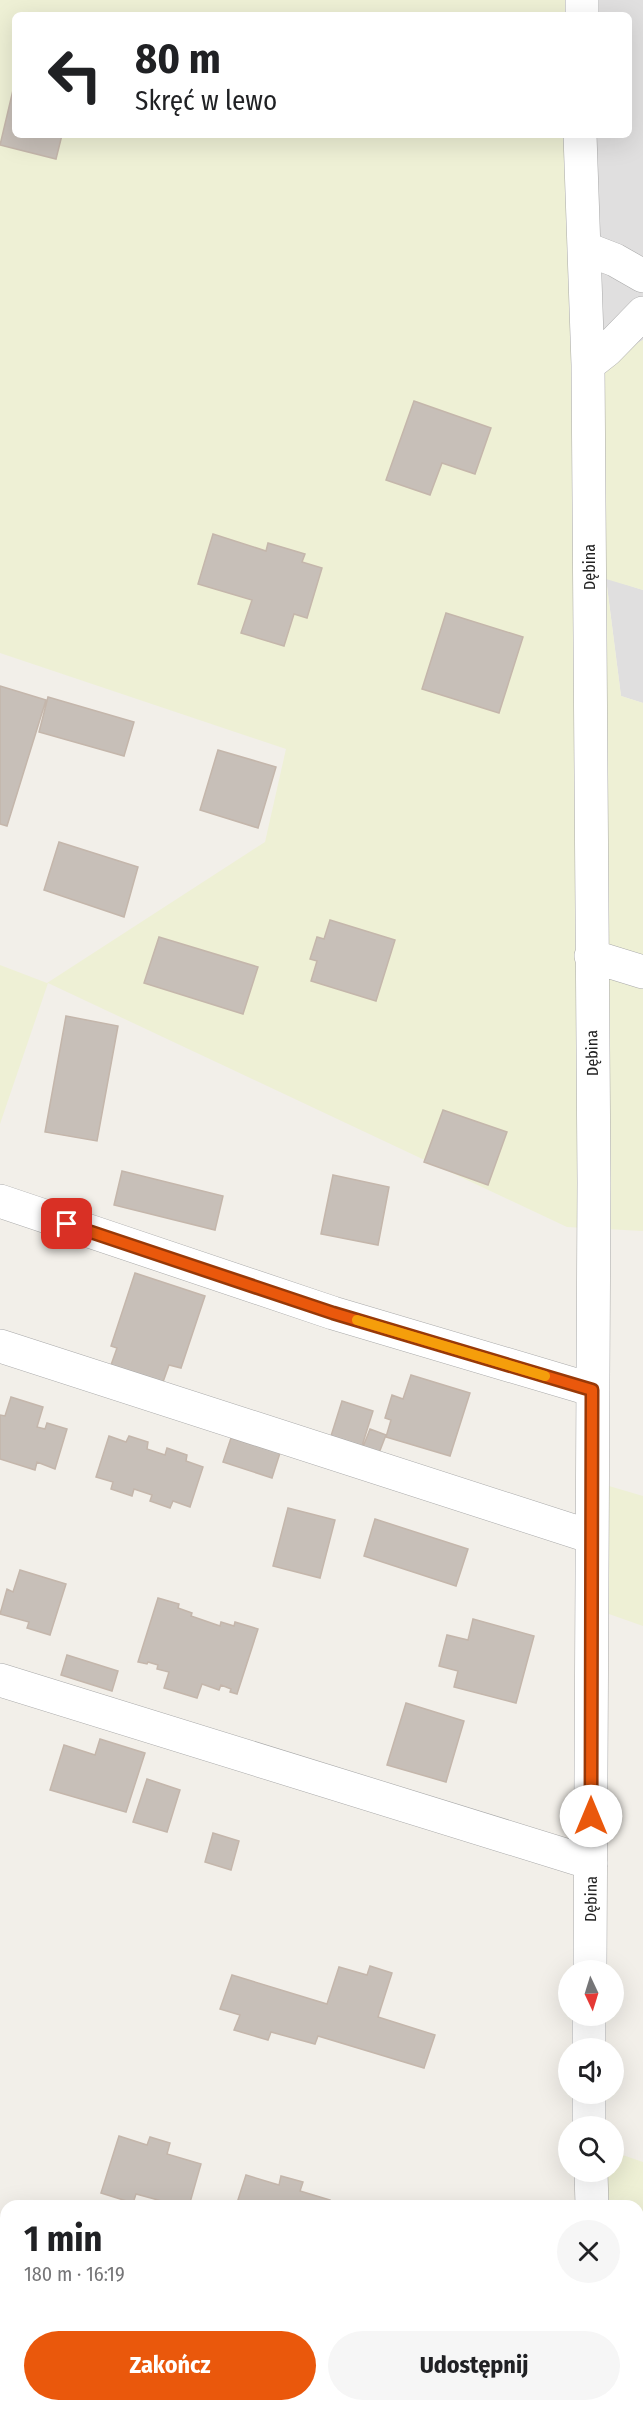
<!DOCTYPE html>
<html lang="pl">
<head>
<meta charset="utf-8">
<style>
	:root { --surface:#fff; --page:#f6f6f6; --text:#202124; --muted:#757577; --accent:#ea580c }
	body { margin:0; font-family:"Fira Sans Condensed",sans-serif; background:var(--page); color:var(--text); height:100vh; display:flex; flex-direction:column; font-size:22px; white-space:nowrap }
	* { box-sizing:border-box; margin:0 }
	p { font-size:20px; color:var(--muted) }
	.icon { flex:none; width:33px; height:33px; fill:none; stroke:currentColor; stroke-width:2; stroke-linecap:round; stroke-linejoin:round }
	.map { position:relative; flex:1; overflow:hidden }
	.panel { position:absolute; left:0px; top:2200px; width:644px; height:212px; display:flex; flex-direction:column; background:var(--surface); border-radius:18px 18px 0 0; box-shadow:0 6px 24px #0002 }
	.panel>* { flex:none }
	.guide { position:absolute; left:12px; top:12px; width:620px; height:126px; border-radius:9px; box-shadow:0 6px 24px #0002; background:#fff; color:var(--text); overflow:hidden }
	.needle { width:39px; rotate:176deg }
	.buttons { position:absolute; left:558px; top:1960px; display:grid; gap:12px }
	.buttons a { display:grid; place-items:center; width:66px; height:66px; border-radius:50%; background:var(--surface); box-shadow:0 6px 24px #0002; font-size:30px }
	.pin { position:absolute; display:grid; place-items:center; width:51px; height:51px; color:#fff; margin:-26px; border-radius:12px; box-shadow:0 3px 9px #0006 }
	.me { position:absolute; width:66px; margin:-33px; rotate:0deg; stroke-linejoin:round; filter:drop-shadow(0 0 4px #0008) }
	.turn { display:flex; align-items:center; gap:21px; height:126px; padding:0 24px; font-size:27px }
	.turn .icon { width:78px; height:78px; stroke-width:2.5 }
	.turn b { display:block; font-size:42px; line-height:51px }
	.round { display:grid; place-items:center; flex:none; width:63px; height:63px; border-radius:32px; background:var(--page) }
	.overview { display:flex; align-items:center; justify-content:space-between; height:102px; padding:0 24px }
	h1 { font-size:36px; font-weight:700; line-height:45px }
	.cta { display:flex; gap:12px; margin-top:auto; padding:12px 24px }
	.cta a { flex:1; height:69px; border-radius:36px; background:var(--accent); color:#fff; font-size:24px; font-weight:700; line-height:69px; text-align:center }
	.cta a+a { background:var(--page); color:var(--text) }
	.map>svg:first-child { display:block }
</style>
</head>
<body>
<div class="map">
<svg width="643" height="2411" viewBox="0 0 643 2411">
	<rect width="100%" height="100%" fill="#f2efe9"/>
	<!-- residential -->
	<path fill="#e0dfdf" d="M569 0H643V340L607 360 571 135H628V15H569Z
		M606 578 643 590V703L621 696Z"/>
	<!-- farmland -->
	<path fill="#eef0d5" d="M0 0H569V15H15V135H571L607 360 643 340V590L606 579 621 696 643 703V1231L567 1227 48 983 0 1124V965L47 983 265 842 286 749 0 653Z
		M592 1481 643 1496V1626L592 1608Z
		M614 2152 643 2162V2411H599V2406H638V2206H592L591 2172H614Z"/>
	<!-- building -->
	<path fill="#c7bfb8" stroke="#c4b6ab" stroke-width="1.5" d="M13 90 15 91V135H62L56 159 0 145Z
		M414 401 491 428 475 474 442 463 430 495 386 480Z
		M213 534 266 551 268 543 305 554 302 562 322 568 307 618 294 614 284 646 241 633 252 600 198 584Z
		M446 613 523 637 499 713 422 689Z
		M0 686 46 700 7 826 0 824Z
		M48 697 134 722 124 756 39 732Z
		M218 750 276 767 258 828 200 810Z
		M59 842 138 867 124 917 44 890Z
		M330 920 395 940 376 1001 311 981 317 961 310 959 317 937 324 939Z
		M159 937 258 967 243 1014 144 983Z
		M66 1016 118 1026 97 1141 45 1132Z
		M443 1110 507 1132 488 1185 424 1162Z
		M122 1171 223 1196 215 1230 114 1205Z
		M333 1175 389 1187 378 1245 321 1234Z
		M135 1273 205 1296 181 1368 169 1365 163 1382 111 1365 117 1348 111 1346Z
		M411 1375 470 1393 450 1456 386 1437 391 1420 385 1418 392 1395 403 1399Z
		M11 1397 43 1407 37 1427 45 1429 47 1423 67 1429 55 1469 37 1462 35 1470 0 1459V1415L5 1416Z
		M342 1401 373 1411 362 1446 331 1436Z
		M370 1429 386 1435 379 1453 363 1447Z
		M109 1436 126 1442 129 1436 148 1442 147 1449 165 1455 167 1448 187 1455 186 1461 203 1467 190 1507 173 1501 170 1508 150 1501 152 1495 134 1489 132 1496 111 1489 113 1482 96 1477Z
		M231 1438 280 1453 272 1478 223 1462Z
		M288 1508 335 1520 320 1578 273 1566Z
		M375 1519 468 1549 456 1586 364 1556Z
		M20 1570 66 1584 50 1635 27 1628 29 1622 0 1614 7 1589 13 1592Z
		M158 1598 179 1604 178 1608 192 1613 191 1616 220 1626 221 1622 234 1626 235 1622 258 1629 237 1694 230 1692 231 1689 221 1685 219 1690 202 1684 197 1698 164 1688 169 1672 157 1669 158 1665 148 1662 147 1664 138 1662Z
		M473 1619 534 1636 516 1703 454 1687 458 1671 439 1666 447 1635 468 1640Z
		M67 1655 118 1671 112 1691 61 1675Z
		M406 1703 464 1721 446 1782 387 1765Z
		M100 1739 145 1753 126 1812 50 1790 64 1745 95 1755Z
		M147 1779 180 1790 167 1832 133 1822Z
		M213 1833 239 1841 231 1870 205 1862Z
		M370 1966 392 1973 378 2017 435 2035 424 2068 318 2036 315 2044 271 2032 268 2040 234 2030 240 2015 220 2009 232 1975 327 2004 339 1967 367 1975Z
		M119 2136 147 2145 150 2137 170 2143 167 2154 201 2164 189 2206H180L136 2194 133 2203 101 2193Z
		M246 2175 279 2185 281 2176 303 2182 300 2191 330 2200 328 2206H236Z
		M366 2406H410L408 2411H364Z"/>
	<g fill="none" stroke-linecap="round" stroke-linejoin="round">
		<!-- minor casing -->
		<g stroke="#a9a9a9" stroke-width="34">
			<path id="minor" d="M582 15V0
				M580 135 588 365 594 1182 590 1971
				M584 248 615 260 643 276
				M588 365 607 350 643 313
				M591 956 643 972
				M0 1201 333 1313 593 1390
				M0 1346 592 1537
				M0 1680 591 1863
				M589 2049V2016
				M589 2094V2127
				M591 2172 592 2206
				M0 2245 6 2247
				M585 2411 599 2408"/>
		</g>
		<!-- minor -->
		<use href="#minor" stroke="#fff" stroke-width="33"/>
	</g>
	<g fill="none" stroke-linecap="round" stroke-linejoin="round">
		<!-- route casing -->
		<g stroke="#983908" stroke-width="15">
			<path id="route" d="M67 1224 333 1313 592 1390 591 1816"/>
		</g>
		<!-- route -->
		<use href="#route" stroke="#ea580c" stroke-width="10"/>
		<!-- slow -->
		<path stroke="#f59e0b" stroke-width="10" d="M357 1320 545 1376"/>
	</g>
	<g text-anchor="middle" dominant-baseline="central" stroke-width="6" stroke-linejoin="round" paint-order="stroke">
		<!-- street labels -->
		<g font-size="16" fill="#222" stroke="#fff">
			<text transform="translate(589 567) rotate(-90)">Dębina</text>
			<text transform="translate(592 1053) rotate(-91)">Dębina</text>
			<text transform="translate(591 1899) rotate(-89)">Dębina</text>
		</g>
	</g>
</svg>
<div class="buttons">
<a><svg class="needle" viewBox="-14 -14 28 28"><path d="M0-13l5 13h-10z" fill="#e53935"/><path d="M0 13l5-13h-10z" fill="#757577"/></svg></a>
<a><svg class="icon" aria-label="sound" viewBox="0 0 24 24"><path d="M4 9h4l5-4v14l-5-4H4zM17 9q2 3 0 6"/></svg></a>
<a><svg class="icon" aria-label="search" viewBox="0 0 24 24"><circle cx="10" cy="10" r="6"/><path d="M15 15l6 6"/></svg></a>
</div>
<div class="pin" style="left:67px;top:1224px;background:#d93025"><svg class="icon" aria-label="arrive" viewBox="0 0 24 24"><path d="M6 21V4h12l-3 4 3 4H6"/></svg></div>
<svg class="me" style="left:591px;top:1816px" viewBox="-20 -20 40 40"><circle r="19" fill="#fff"/><path d="M0-13L10 11 0 6-10 11z" fill="#ea580c"/></svg>
<div class="guide">
<div class="turn"><svg class="icon" aria-label="left" viewBox="0 0 24 24"><path d="M17 20v-9H6M10 6l-5 5 5 5"/></svg><div><b>80 m</b>Skręć w lewo</div></div>
</div>
<section class="panel">
<div class="overview"><div><h1>1 min</h1><p>180 m · 16:19</p></div><a class="round"><svg class="icon" aria-label="close" viewBox="0 0 24 24"><path d="M6 6l12 12M18 6L6 18"/></svg></a></div>
<div class="cta"><a>Zakończ</a><a>Udostępnij</a></div>
</section>
</div>
</body>
</html>
